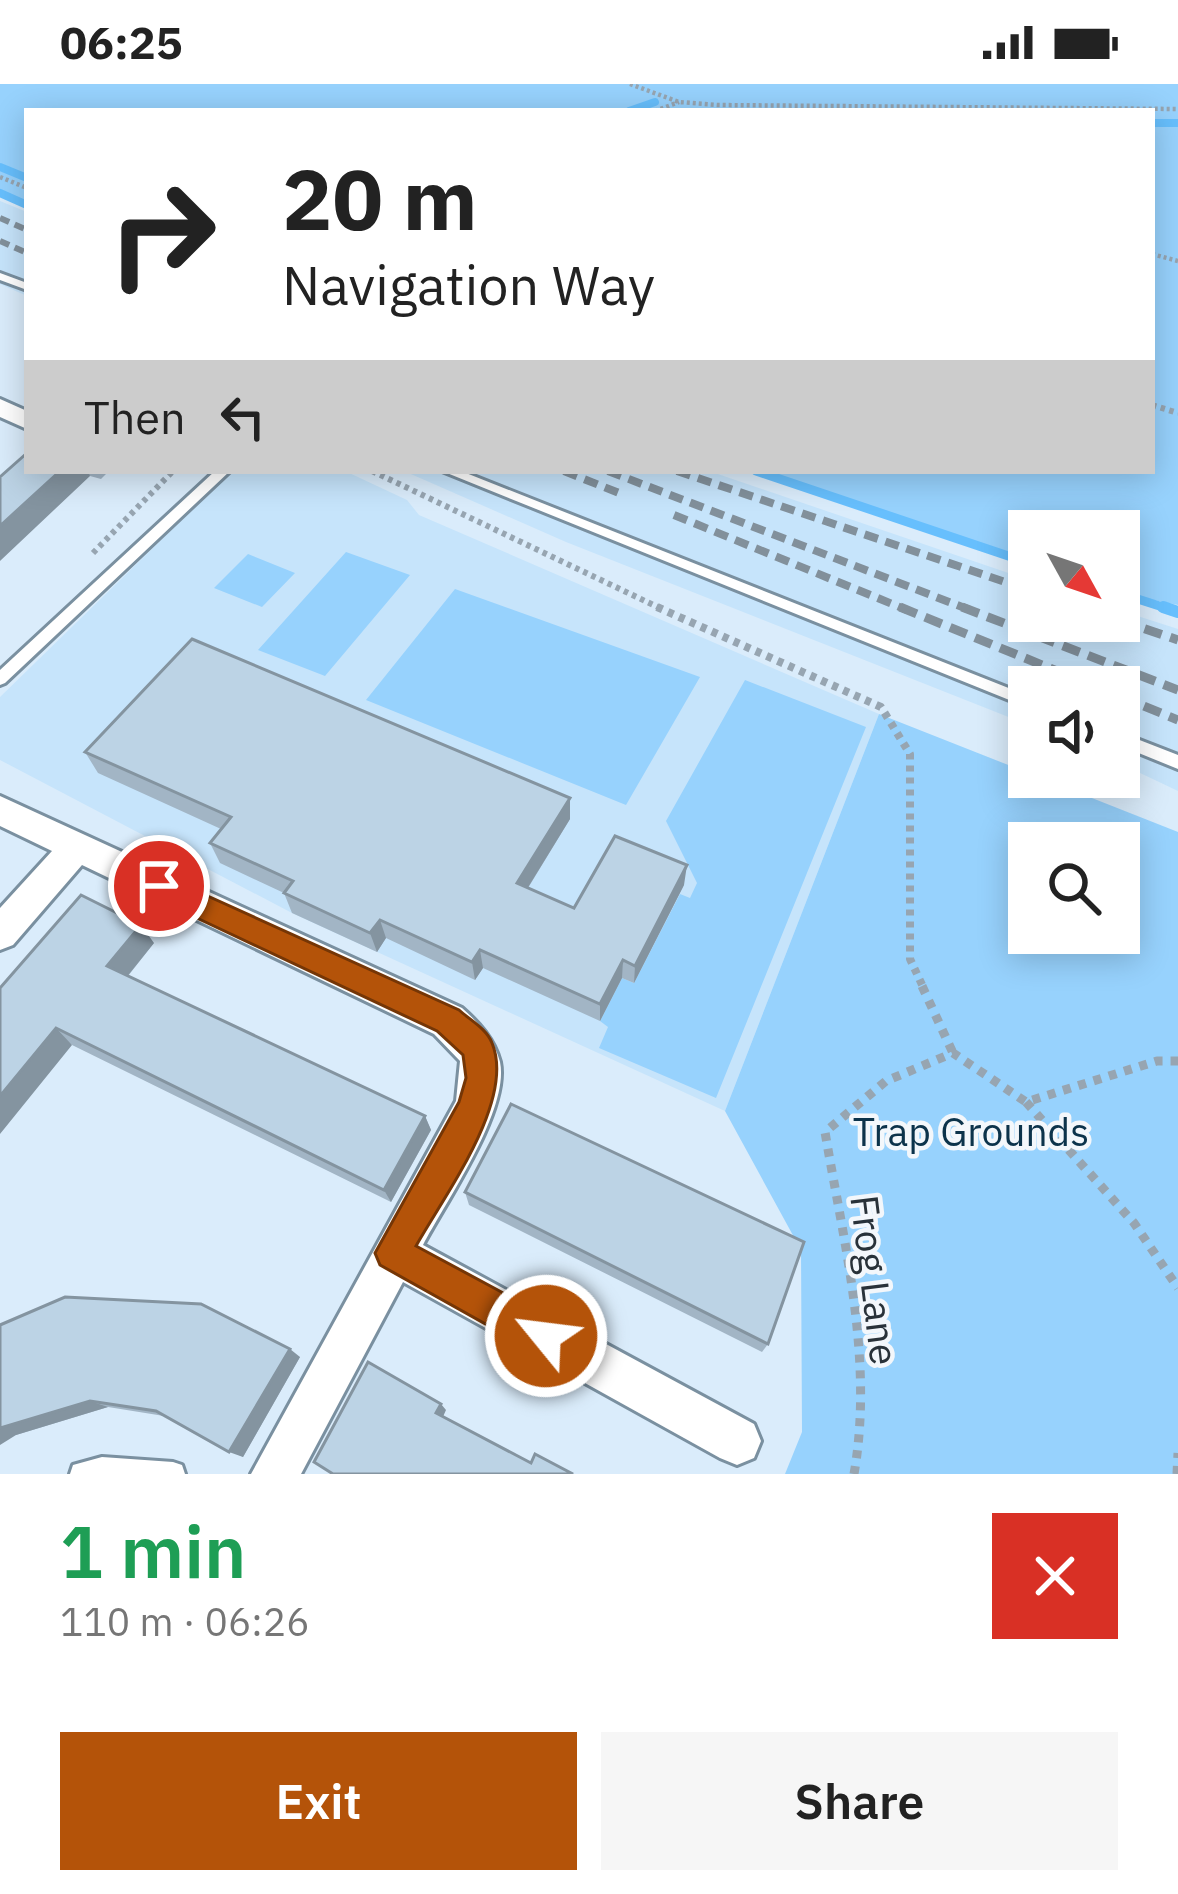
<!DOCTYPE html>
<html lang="en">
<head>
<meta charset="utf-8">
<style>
	:root { --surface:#fff; --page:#f6f6f6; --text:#222; --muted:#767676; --accent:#b45309 }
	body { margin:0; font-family:"IBM Plex Sans",sans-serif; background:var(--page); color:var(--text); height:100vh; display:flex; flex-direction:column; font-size:45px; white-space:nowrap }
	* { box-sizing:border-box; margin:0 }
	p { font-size:39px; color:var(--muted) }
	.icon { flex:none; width:66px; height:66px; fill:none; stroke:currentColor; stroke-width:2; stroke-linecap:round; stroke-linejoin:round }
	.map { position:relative; height:1390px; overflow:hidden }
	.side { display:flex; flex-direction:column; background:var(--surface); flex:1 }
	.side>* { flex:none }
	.hud { position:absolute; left:24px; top:24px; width:1131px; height:366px; border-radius:0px; box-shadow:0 6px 30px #0003; background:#fff; color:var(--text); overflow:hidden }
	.needle { width:78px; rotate:130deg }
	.tools { position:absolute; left:1008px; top:426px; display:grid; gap:24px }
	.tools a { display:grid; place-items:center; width:132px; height:132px; border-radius:0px; background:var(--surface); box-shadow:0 6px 30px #0003; font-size:60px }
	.pin { position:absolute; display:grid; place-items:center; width:102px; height:102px; color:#fff; margin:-51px; border:6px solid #fff; border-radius:50%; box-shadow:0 3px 12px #0007 }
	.me { position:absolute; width:132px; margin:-66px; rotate:299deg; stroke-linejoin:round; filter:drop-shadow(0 0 9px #0008) }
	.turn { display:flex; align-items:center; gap:42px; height:252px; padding:0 60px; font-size:54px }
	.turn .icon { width:156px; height:156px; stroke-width:2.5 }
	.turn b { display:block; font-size:84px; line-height:102px }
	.then { display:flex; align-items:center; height:114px; padding:0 60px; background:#0003; gap:24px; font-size:45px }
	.round { display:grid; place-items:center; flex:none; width:126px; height:126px; border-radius:0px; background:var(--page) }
	.summary { display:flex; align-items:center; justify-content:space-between; height:204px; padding:0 60px }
	h1 { font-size:72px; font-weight:600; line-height:90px; color:#1e9e55 }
	.cta { display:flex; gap:24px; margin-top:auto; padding:24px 60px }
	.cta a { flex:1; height:138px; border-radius:0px; background:var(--accent); color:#fff; font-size:48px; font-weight:600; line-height:138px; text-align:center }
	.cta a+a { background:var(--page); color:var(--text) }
	.status { display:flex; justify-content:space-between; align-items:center; height:84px; padding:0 60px; background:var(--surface); direction:ltr }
	.status svg { height:33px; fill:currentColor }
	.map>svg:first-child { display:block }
</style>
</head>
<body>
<div class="status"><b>06:25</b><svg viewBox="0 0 49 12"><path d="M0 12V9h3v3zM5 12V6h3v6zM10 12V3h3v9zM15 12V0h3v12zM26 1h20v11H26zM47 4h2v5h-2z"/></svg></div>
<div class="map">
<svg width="1178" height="1390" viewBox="0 0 1178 1390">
	<rect width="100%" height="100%" fill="#daecfb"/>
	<!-- built -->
	<path fill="#c6e4fb" d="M0 117 27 128V212L0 200Z
		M232 387H345L407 416 419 431 879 630 725 1027 292 829 0 676V613Z
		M404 387H709L1029 496V537H1119V526L1178 545V707L1119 679V603H1029V641L566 458Z"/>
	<!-- green -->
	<path fill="#97d2fd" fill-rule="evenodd" d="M0 0H1178V521L1119 509V447H1029V479L756 387H1152V27H27V121L0 109Z
		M346 468 410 491 325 592 258 566Z
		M248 470 295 489 262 523 214 504Z
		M455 505 700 593 626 721 366 616Z
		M745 596 866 643 716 1014 599 964 608 943 600 937 622 894 634 899 680 810 690 814 697 799 666 737Z
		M879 630 1178 748V1390H785L802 1348 801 1166 725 1027ZM1029 759H1119V849H1029Z"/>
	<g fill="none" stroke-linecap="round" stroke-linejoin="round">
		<!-- stream-far2 -->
		<path stroke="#67bffd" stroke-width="8" d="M629 27 655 18
			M1152 39H1178
			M0 83 27 94
			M0 109 27 121"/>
		<!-- stream-far1 -->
		<path stroke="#67bffd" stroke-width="9" d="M756 387 1029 479
			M1119 509 1172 526"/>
		<!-- stream -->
		<path stroke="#67bffd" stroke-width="12" d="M1163 523 1178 528"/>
		<!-- lane casing -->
		<g stroke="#7a90a0" stroke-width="6">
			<path id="lane" d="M0 189 27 199V206L0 196Z
				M215 387H230L5 599 0 601V586Z
				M442 387H461L1029 612V624Z
				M1119 648 1178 671V685L1119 661Z
				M102 1373 173 1378 182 1381 185 1390H70L73 1381Z"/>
		</g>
		<!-- street casing -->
		<g stroke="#7a90a0" stroke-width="6">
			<path id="street" d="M0 315 27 327V345L0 333Z
				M0 712 462 924C479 939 494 955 500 978 510 1026 445 1119 423 1161L754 1340 761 1357 754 1374 737 1381 720 1374 403 1198 301 1390H251L456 1017 460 977 434 950 82 781 13 861 0 866V824L52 767 0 742Z"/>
		</g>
		<!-- path-far3 -->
		<path stroke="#97a5b1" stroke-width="4.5" stroke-dasharray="3 3" stroke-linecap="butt" d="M630 0 679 18 717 21 1178 25
			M655 27 679 18
			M0 93 27 104
			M1152 170 1178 177"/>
		<!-- path-far2 -->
		<path stroke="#97a5b1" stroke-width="6" stroke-dasharray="4.5 4.5" stroke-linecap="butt" d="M1152 321 1178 329
			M372 387 664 526
			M93 469 173 387"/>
		<!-- path-far1 -->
		<path stroke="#97a5b1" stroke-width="8" stroke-dasharray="6 6" stroke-linecap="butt" d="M657 523 881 623 910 670V875L924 905"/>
		<!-- path -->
		<path stroke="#97a5b1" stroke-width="9" stroke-dasharray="8 8" stroke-linecap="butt" d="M922 902 953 969
			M1026 1018 1134 1139 1178 1204
			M854 1390C874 1276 844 1160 825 1048L886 997 953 969 1026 1018 1157 977H1178
			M1177 1390 1178 1369"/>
		<!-- lane -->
		<use href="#lane" fill="#fff" fill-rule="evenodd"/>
		<!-- street -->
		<use href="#street" fill="#fff" fill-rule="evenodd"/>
		<!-- rail-far2 -->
		<path stroke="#82909b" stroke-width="6" stroke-dasharray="10 6" stroke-linecap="butt" d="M0 134 27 146
			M0 157 27 169"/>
		<!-- rail-far1 -->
		<path stroke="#82909b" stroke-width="8" stroke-dasharray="14 8" stroke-linecap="butt" d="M564 387 624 411
			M608 387 970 526
			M677 387 1029 506
			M674 431 907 526"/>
		<!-- rail -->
		<path stroke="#82909b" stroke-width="9" stroke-dasharray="18 9" stroke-linecap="butt" d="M900 523 1096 603
			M962 523 1178 606
			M1119 536 1178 556
			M1119 612 1178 636"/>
	</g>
	<!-- wall -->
	<path fill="#a2b5c5" d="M27 387H109L101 395 90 392Z
		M85 668 570 735 528 804 574 824 684 801 634 899 622 894 600 937 483 884 475 896 386 854 377 868 292 829 284 809 220 779 210 759 221 745 98 689Z
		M154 859 128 892 425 1032 431 1046 391 1118 72 961 0 904Z
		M465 1108 768 1260 762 1268 469 1121Z
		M0 1241 300 1273 243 1373 164 1332 108 1323 16 1351Z"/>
	<!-- shaded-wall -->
	<path fill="#8494a0" d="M60 387H88L90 392 0 477V442Z
		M570 714V735L519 818 517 799Z
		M687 781 684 801 634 899 635 882Z
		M380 836 386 854 377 868 370 849Z
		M141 841 154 859 121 900 107 882Z
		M480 866 483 884 475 896 472 878Z
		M623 876 622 894 600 937V920Z
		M56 944 72 961 0 1050V1012Z
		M425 1032 431 1046 391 1118 384 1106Z
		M290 1265 300 1273 243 1373 229 1368Z
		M90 1317 108 1323 16 1351 0 1361V1344Z
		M441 1320 446 1326 442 1335 436 1329Z"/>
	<!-- building -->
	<path fill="#bcd3e5" stroke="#8494a0" stroke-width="3" d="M27 369V387H60L0 442V393Z
		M192 555 570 714 517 799 574 824 615 752 687 781 635 882 623 876 600 920 480 866 472 878 380 836 370 849 284 809 293 797 210 759 231 733 85 668Z
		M81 811 141 841 107 882 425 1032 384 1106 56 944 0 1012V904Z
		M511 1020 804 1158 768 1260 465 1108Z
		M65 1213 201 1220 290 1265 229 1368 156 1327 90 1317 0 1344V1241Z
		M368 1278 441 1320 436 1329 531 1379 535 1370 573 1390H333L314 1378Z"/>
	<!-- route -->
	<path fill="#b45309" stroke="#753606" stroke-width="3" d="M159 790 459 926C470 936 487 945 492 959 516 1016 444 1112 416 1162L559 1239 564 1252 559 1266 546 1271 532 1266 380 1181 375 1169 459 1018 466 994 463 971 437 947 148 811 144 802 148 793Z"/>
	<g text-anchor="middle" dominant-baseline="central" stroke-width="9" stroke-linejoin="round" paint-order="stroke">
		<!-- near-park labels -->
		<g font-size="39" fill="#0c334b" stroke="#f3f7fb">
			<text x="971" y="1047">Trap Grounds</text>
		</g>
		<!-- near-street labels -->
		<g font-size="39" fill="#293239" stroke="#f3f7fb">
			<text transform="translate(875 1196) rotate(83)">Frog Lane</text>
		</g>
	</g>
</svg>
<div class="tools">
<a><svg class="needle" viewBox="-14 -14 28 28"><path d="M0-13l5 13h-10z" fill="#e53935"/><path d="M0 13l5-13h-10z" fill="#767676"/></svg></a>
<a><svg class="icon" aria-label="sound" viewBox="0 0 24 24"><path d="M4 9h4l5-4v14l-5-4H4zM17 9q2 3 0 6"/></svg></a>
<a><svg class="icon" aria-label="search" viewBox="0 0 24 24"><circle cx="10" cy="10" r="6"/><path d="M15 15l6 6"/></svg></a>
</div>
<div class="pin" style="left:159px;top:802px;background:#d93025"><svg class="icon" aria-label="arrive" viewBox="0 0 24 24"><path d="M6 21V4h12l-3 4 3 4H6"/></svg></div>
<svg class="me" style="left:546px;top:1252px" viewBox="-20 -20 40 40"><circle r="17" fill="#b45309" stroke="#fff" stroke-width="3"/><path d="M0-11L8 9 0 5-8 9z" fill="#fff"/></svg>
<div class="hud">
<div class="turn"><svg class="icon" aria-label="right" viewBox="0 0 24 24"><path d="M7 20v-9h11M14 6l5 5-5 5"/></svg><div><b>20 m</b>Navigation Way</div></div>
<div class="then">Then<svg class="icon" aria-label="left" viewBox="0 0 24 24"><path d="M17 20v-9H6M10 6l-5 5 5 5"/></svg></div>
</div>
</div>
<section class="side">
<div class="summary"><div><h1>1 min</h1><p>110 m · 06:26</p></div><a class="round" style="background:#d93025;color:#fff"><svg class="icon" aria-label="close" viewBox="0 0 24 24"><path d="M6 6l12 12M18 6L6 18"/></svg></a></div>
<div class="cta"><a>Exit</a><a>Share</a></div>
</section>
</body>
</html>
